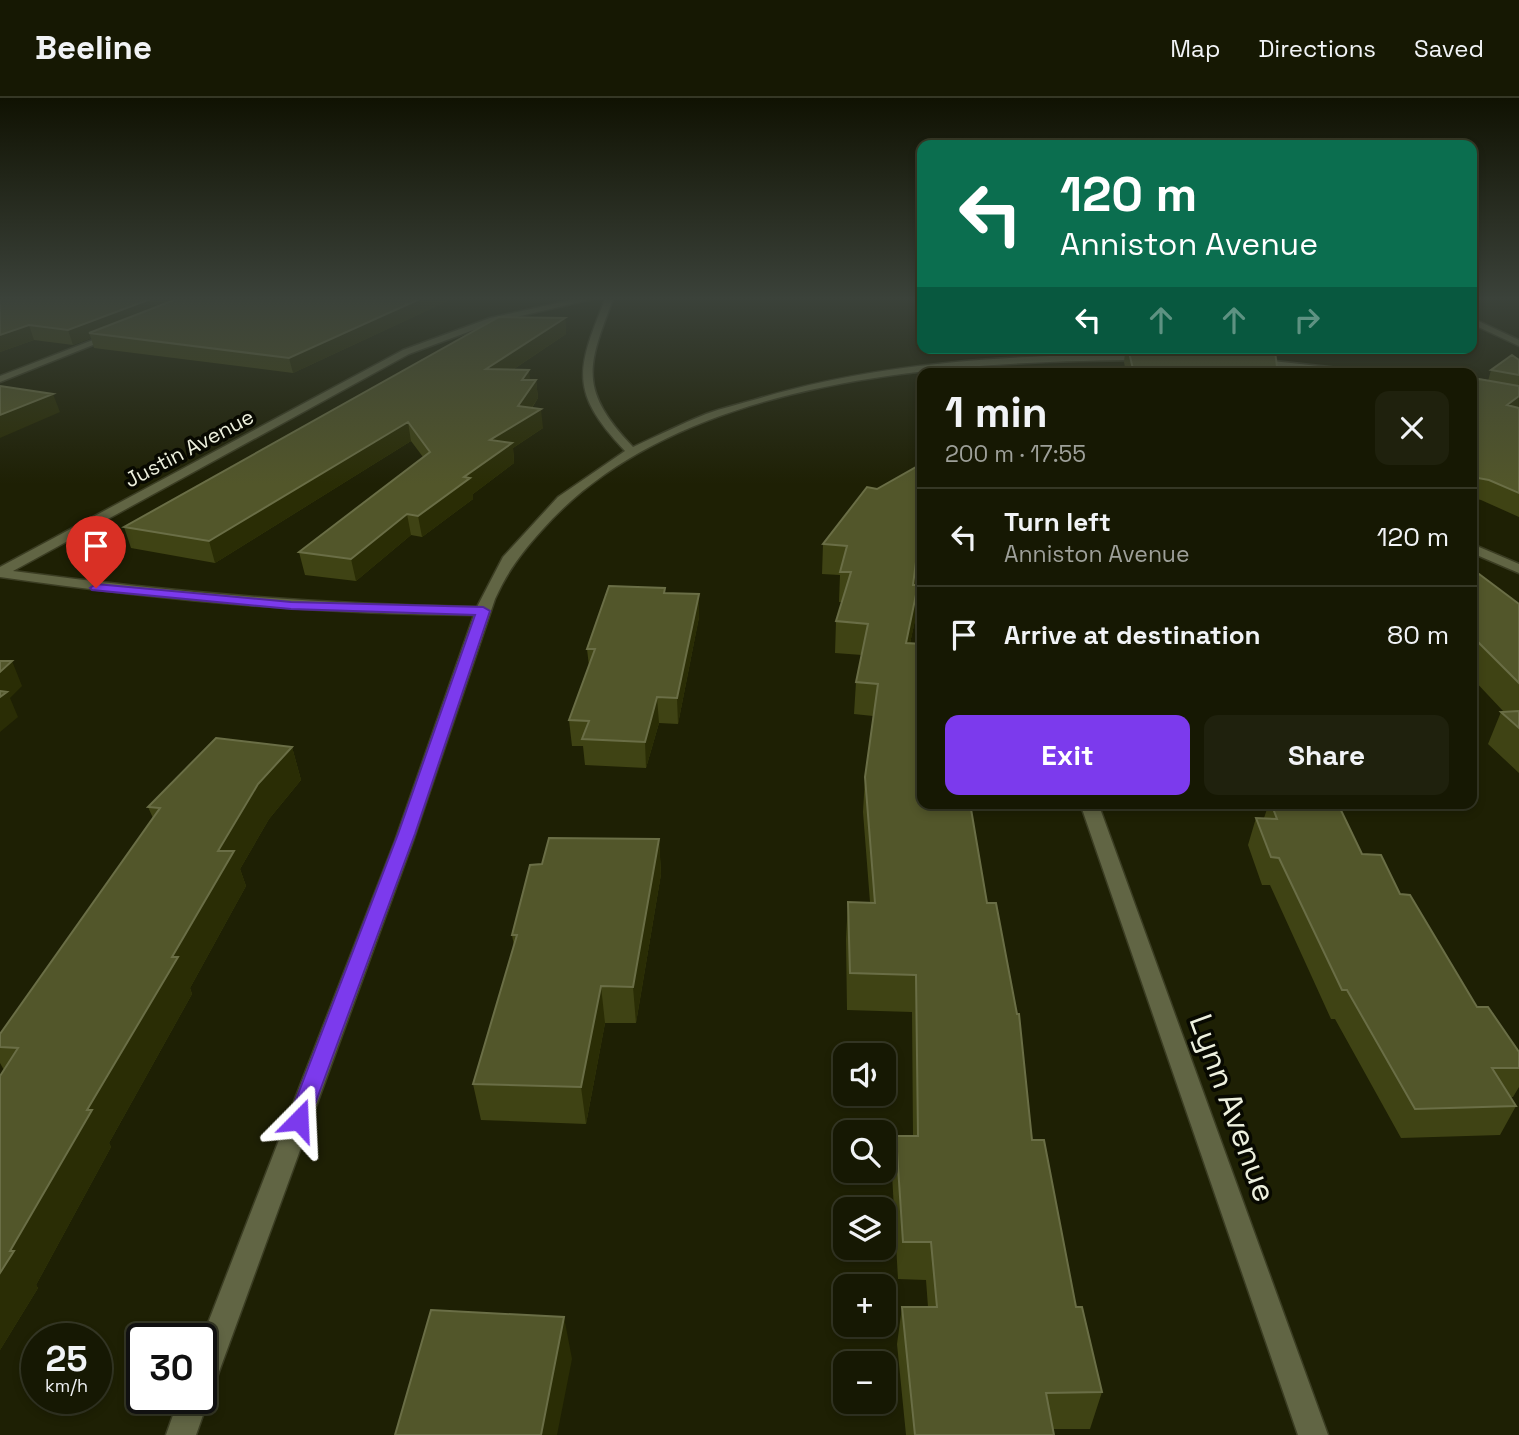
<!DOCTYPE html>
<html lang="en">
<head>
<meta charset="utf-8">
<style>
	:root { --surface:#161803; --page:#1f210d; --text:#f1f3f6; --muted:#9ea09a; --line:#353725; --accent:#7c3aed }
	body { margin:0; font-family:"Space Grotesk",sans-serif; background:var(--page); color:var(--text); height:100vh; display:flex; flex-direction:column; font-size:26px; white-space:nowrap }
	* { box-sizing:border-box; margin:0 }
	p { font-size:23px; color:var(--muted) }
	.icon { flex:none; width:38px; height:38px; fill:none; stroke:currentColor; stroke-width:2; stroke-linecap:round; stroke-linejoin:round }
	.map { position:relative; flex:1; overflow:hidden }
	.sheet { position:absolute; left:917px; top:270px; width:560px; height:441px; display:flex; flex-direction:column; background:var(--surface); border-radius:14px; box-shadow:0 4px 10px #0003,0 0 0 2px var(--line) }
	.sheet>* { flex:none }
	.hud { position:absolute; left:917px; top:42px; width:560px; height:214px; border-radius:14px; box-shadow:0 4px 10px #0003,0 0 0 2px var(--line); background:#0b6e4f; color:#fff; overflow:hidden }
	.controls { position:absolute; left:833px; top:945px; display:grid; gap:14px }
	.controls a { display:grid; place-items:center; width:63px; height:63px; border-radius:14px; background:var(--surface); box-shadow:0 4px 10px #0003,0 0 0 2px var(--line); font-size:35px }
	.speed { position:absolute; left:21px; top:1225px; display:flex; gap:14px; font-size:35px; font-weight:700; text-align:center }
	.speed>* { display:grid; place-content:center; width:91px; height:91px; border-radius:50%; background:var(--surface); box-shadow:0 4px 10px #0003,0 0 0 2px var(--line); line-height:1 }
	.speed small { font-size:18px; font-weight:400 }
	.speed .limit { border:4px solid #111; border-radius:10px; background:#fff; color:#111 }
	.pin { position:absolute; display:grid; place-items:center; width:60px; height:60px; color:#fff; margin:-72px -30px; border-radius:50% 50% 50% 0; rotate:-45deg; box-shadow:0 0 7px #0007 }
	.pin .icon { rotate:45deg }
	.me { position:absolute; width:77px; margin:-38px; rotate:21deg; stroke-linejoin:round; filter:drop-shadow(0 0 5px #0008) }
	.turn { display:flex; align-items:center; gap:24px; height:147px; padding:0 28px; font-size:32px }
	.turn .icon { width:91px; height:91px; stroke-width:2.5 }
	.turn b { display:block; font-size:49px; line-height:60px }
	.lanes { display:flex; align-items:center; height:66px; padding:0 28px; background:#0003; justify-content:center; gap:35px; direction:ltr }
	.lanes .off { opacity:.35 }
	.round { display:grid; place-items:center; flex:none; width:74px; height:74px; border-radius:14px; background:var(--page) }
	.head { display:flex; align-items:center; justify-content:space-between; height:119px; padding:0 28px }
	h1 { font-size:42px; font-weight:800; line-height:52px }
	.action { display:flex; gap:14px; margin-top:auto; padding:14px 28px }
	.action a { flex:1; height:80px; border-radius:14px; background:var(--accent); color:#fff; font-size:28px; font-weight:800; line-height:80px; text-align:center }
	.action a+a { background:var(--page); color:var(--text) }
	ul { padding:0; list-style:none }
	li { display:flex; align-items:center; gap:21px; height:98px; padding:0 28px; border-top:2px solid var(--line) }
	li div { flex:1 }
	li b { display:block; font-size:26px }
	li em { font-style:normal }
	header { display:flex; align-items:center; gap:42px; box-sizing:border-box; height:98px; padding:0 35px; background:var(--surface); border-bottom:2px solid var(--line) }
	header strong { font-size:33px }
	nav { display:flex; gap:38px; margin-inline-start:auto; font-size:24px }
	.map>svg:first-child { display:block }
</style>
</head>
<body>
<header>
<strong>Beeline</strong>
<nav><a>Map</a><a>Directions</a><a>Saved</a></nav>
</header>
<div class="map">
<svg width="1519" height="1337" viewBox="0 0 1519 1337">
	<rect width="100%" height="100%" fill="#1e2004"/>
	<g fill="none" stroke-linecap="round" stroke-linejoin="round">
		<!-- street casing -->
		<g stroke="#3b3d23" stroke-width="3">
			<path id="street" d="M585 199H601L495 224 409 256 13 473C167 494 322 507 477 509L503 459 558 399 625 353C568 293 577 271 606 199H614C587 269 578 291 633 349 657 338 681 326 706 316 722 310 740 306 757 301 883 263 1015 257 1146 256L1151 259 1146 262C952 263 679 277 542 432 522 454 507 474 495 501L413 743 216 1282 212 1293 207 1294 209 1300 196 1337H166L179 1300H201V1243L395 743 474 517C315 516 158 502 0 479V469L403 252 490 220Z
				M1472 220 1519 242V248L1472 226Z
				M111 235 118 237 0 284V278Z
				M1255 261 1356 272 1361 275H1327L1252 266 1250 264Z
				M1472 446 1519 466V475L1472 455Z
				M1080 705H1098L1328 1337H1298Z"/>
		</g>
		<!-- street -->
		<use href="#street" fill="#616544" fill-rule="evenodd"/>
	</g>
	<!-- wall -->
	<path fill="#3f4314" d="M0 199H456L293 275 94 250 91 240 73 247 34 242 0 254Z
		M565 220 566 236 514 271 530 282H536L538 300 532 310 543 330 513 350 514 365 473 396V401L422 439 411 437 356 483 305 477 299 454 423 359 411 343 215 465 131 450 124 429Z
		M1120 250H1272L1271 254 1278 275H1126L1124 264 1125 254H1121Z
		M1519 262V419L1481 402 1472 400V286L1488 283 1491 272Z
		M922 370V443L919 447 915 487H918L916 518 910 545 920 601 922 705 987 805 1032 1042 1076 1209 1102 1294 1090 1331H1053L1054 1337H906L897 1246 902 1209H928L926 1182 898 1181 892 1076 896 1038H913L912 914 847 912 846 841 848 804H870L863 714 865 679 873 618 854 616 856 584 862 557 835 555 836 523 842 504H839L840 477 822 476 823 446 877 391Z
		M1472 473 1519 506V675L1488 646 1501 614H1504L1472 580Z
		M665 490V495L699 496V519L678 626 659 625 646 670 585 667 583 648H572L569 622 589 568 587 551Z
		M292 649 301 682 269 721 240 771 246 788 190 890 192 896 109 1045 111 1049 36 1187 38 1190 0 1252 4 972 0 965V936L153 720 148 709Z
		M1269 705H1329L1362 756 1400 796 1477 909 1519 954V989L1513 999H1510L1516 1008 1500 1037 1401 1040 1335 921H1331L1270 787H1262L1248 747 1256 720H1264Z
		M659 741 661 776 636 925H605L586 1026 481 1022 473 986 514 848 512 837 542 766Z"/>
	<!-- shaded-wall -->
	<path fill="#2a2d05" d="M156 199H196L89 235 91 240 73 247 68 232Z
		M424 199H456L293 275 289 260Z
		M565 220 566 236 488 288 486 271Z
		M29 227 34 242 0 254V237Z
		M529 272 531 289 536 282 538 300 523 322 541 311 543 330 513 350 514 365 473 396V401L422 439 418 418 464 379 490 342 518 308 522 282Z
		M53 296 60 314 0 340V317Z
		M1519 298V311L1507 307Z
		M408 324 411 343 215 465 209 443Z
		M407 416 411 437 356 483 351 461Z
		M922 418V443L919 447 911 517 913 487Z
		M918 487 916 518 903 577 906 545Z
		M699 496V519L678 626 677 600Z
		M12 563 22 588 10 600 18 619 0 634V574Z
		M922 572V583L915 634 918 601Z
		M657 599 659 625 646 670 645 644Z
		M292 649 301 682 269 721 240 771 246 788 190 890 192 896 109 1045 111 1049 36 1187 38 1190 0 1252V1175L10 1153 172 859 218 753 258 686Z
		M659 741 661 776 636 925 633 889Z
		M601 888 605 925 586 1026 581 989Z
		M564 1219 572 1261 557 1337H541Z"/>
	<!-- building -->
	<path fill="#52562a" stroke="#6a6e46" stroke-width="2" d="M0 199H156L68 232 29 227 0 237Z
		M182 199H424L289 260 89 235Z
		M499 219 565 220 486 271 529 272 522 282H536L518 308 541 311 490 342 512 345 464 379 470 380 418 418 407 416 351 461 299 454 430 354 408 324 209 443 124 429Z
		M1128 250H1198L1275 254 1278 275H1177L1133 271Z
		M1512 257 1519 262V277L1491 272Z
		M1479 281 1519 288V298L1507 307 1519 310V395L1489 382 1472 379V286Z
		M0 288 53 296 0 317Z
		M918 368 922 370V418L913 487H918L906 545 922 546V572L918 601H922V705H970L987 805H996L1017 916H1019L1032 1042H1044L1076 1209H1082L1102 1294 1046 1295 1054 1337H915L902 1209H937L931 1144H903L896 1038H918L916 877 850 875 848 804 875 805 865 679 878 586 856 584 868 526 836 523 851 474H840L847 448 823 446 867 389 877 391Z
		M1472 473H1475L1519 506V585L1472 538Z
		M609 488 665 490 664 495 699 496 677 600 657 599 645 644 582 641 589 623 569 622 595 551H587Z
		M0 563H12L0 574Z
		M0 593 7 594 0 599Z
		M1519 613V630L1501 614Z
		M216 640 292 649 258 686 218 753H234L172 859H178L87 1012H92L10 1153H14L0 1175V978L18 950 0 949V936L160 710 148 709Z
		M1271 705 1338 706 1362 756 1381 757 1400 796 1410 797 1477 909H1488L1519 954V970H1492L1516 1008 1415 1011 1347 892H1342L1279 760 1271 759 1256 720 1277 721Z
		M549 740 659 741 633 889 601 888 581 989 473 986 517 837H512L530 767 542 766Z
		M431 1212 564 1219 541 1337H395Z"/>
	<!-- sky -->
	<linearGradient id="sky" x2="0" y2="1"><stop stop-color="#101202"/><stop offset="0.52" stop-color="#3b423a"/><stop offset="1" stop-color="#3b423a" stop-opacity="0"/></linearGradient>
	<rect width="1519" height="386" fill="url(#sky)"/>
	<!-- route -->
	<path fill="#7c3aed" stroke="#51269a" stroke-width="2" d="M96 486 291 504 483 509 490 513 415 736 307 1028 299 1031 291 1028 288 1022 398 736 475 517 291 511 92 492 90 490Z"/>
	<g text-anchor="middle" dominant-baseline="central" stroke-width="7" stroke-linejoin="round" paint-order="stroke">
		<!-- far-street labels -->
		<g font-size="21" fill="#edf0de" stroke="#080901">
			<text transform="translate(189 350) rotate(-28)">Justin Avenue</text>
		</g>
		<!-- near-street labels -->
		<g font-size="32" fill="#edf0de" stroke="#080901">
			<text transform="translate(1233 1010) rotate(70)">Lynn Avenue</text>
		</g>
	</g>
</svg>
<div class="controls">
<a><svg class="icon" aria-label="sound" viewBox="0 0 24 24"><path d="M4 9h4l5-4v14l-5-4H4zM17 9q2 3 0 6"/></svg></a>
<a><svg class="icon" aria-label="search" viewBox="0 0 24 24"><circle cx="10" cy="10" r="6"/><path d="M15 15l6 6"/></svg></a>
<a><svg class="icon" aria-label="layers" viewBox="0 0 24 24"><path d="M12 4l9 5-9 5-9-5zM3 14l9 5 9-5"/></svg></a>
<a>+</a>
<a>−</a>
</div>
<div class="speed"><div>25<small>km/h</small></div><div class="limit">30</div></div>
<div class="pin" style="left:96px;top:490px;background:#d93025"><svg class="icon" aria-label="arrive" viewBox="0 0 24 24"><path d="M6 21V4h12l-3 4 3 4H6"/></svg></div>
<svg class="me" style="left:299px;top:1022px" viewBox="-20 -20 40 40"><path d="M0-17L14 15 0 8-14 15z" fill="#7c3aed" stroke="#fff" stroke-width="4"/></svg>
<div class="hud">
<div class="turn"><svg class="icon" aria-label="left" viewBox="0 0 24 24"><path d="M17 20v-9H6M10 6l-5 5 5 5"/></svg><div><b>120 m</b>Anniston Avenue</div></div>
<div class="lanes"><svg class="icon" aria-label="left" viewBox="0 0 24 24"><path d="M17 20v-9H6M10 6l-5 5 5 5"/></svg><svg class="icon off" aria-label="ahead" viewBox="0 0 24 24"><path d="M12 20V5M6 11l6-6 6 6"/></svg><svg class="icon off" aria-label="ahead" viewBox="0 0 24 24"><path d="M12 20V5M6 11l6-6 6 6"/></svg><svg class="icon off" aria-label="right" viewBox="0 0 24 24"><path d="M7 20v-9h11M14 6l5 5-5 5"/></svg></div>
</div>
<section class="sheet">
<div class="head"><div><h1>1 min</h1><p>200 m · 17:55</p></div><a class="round"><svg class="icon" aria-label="close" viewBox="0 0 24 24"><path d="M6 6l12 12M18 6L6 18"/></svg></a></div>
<ul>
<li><svg class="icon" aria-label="left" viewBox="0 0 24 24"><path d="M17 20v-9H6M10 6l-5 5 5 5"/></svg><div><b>Turn left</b><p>Anniston Avenue</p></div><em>120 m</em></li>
<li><svg class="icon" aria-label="arrive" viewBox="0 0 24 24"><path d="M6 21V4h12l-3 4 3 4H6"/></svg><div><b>Arrive at destination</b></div><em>80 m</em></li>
</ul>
<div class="action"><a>Exit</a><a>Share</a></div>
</section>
</div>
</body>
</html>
